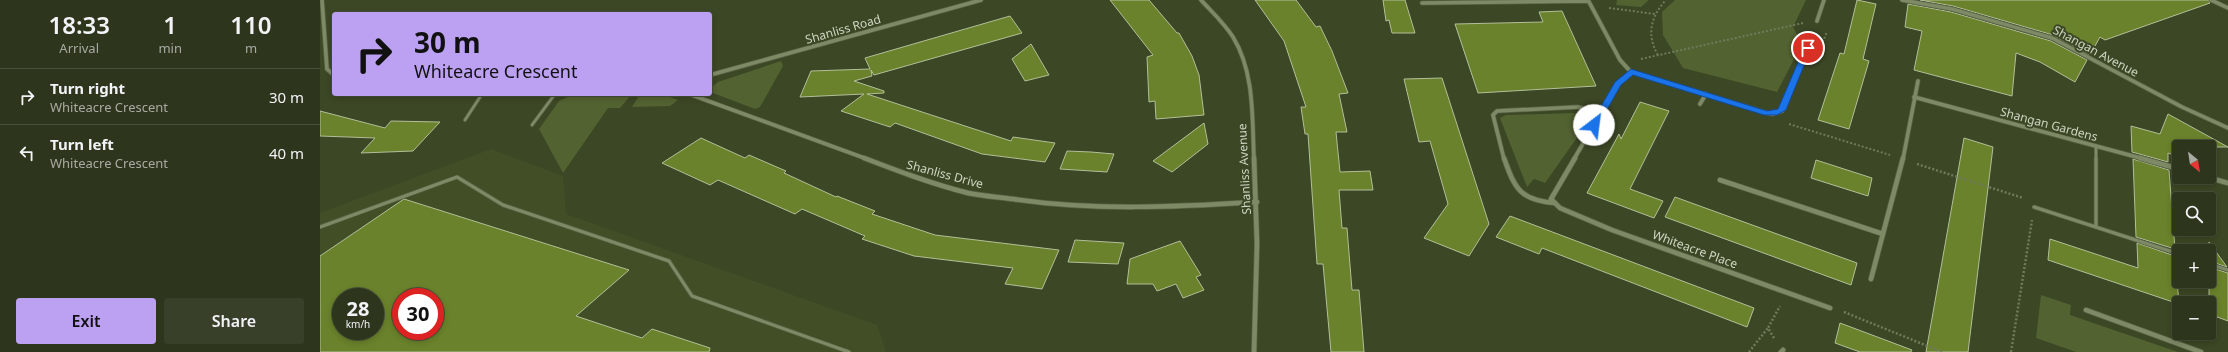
<!DOCTYPE html>
<html lang="en">
<head>
<meta charset="utf-8">
<style>
	:root { --surface:#2d351c; --page:#394029; --text:#f1f3f6; --muted:#a7aba3; --line:#48503b; --accent:#bca0f2 }
	body { margin:0; font-family:"Noto Sans",sans-serif; background:var(--page); color:var(--text); height:100vh; display:flex; flex-direction:column; font-size:15px; white-space:nowrap }
	* { box-sizing:border-box; margin:0 }
	p { font-size:13px; color:var(--muted) }
	.icon { flex:none; width:22px; height:22px; fill:none; stroke:currentColor; stroke-width:2; stroke-linecap:round; stroke-linejoin:round }
	.map { position:relative; flex:1; overflow:hidden }
	.side { display:flex; flex-direction:column; background:var(--surface); width:320px }
	.side>* { flex:none }
	.guide { position:absolute; left:12px; top:12px; width:380px; height:84px; border-radius:4px; box-shadow:0 2px 6px #0003,0 0 0 1px var(--line); background:#bca0f2; color:#111; overflow:hidden }
	.needle { width:26px; rotate:150deg }
	.tools { position:absolute; left:1852px; top:140px; display:grid; gap:8px }
	.tools a { display:grid; place-items:center; width:44px; height:44px; border-radius:4px; background:var(--surface); box-shadow:0 2px 6px #0003,0 0 0 1px var(--line); font-size:20px }
	.speed { position:absolute; left:12px; top:288px; display:flex; gap:8px; font-size:20px; font-weight:700; text-align:center }
	.speed>* { display:grid; place-content:center; width:52px; height:52px; border-radius:50%; background:var(--surface); box-shadow:0 2px 6px #0003,0 0 0 1px var(--line); line-height:1 }
	.speed small { font-size:10px; font-weight:400 }
	.speed .limit { border:6px solid #d22; background:#fff; color:#111 }
	.pin { position:absolute; display:grid; place-items:center; width:34px; height:34px; color:#fff; margin:-17px; border:2px solid #fff; border-radius:50%; box-shadow:0 1px 4px #0007 }
	.me { position:absolute; width:44px; margin:-22px; rotate:30deg; stroke-linejoin:round; filter:drop-shadow(0 0 3px #0008) }
	.turn { display:flex; align-items:center; gap:14px; height:84px; padding:0 16px; font-size:18px }
	.turn .icon { width:52px; height:52px; stroke-width:2.5 }
	.turn b { display:block; font-size:28px; line-height:34px }
	.eta { display:flex; justify-content:space-evenly; align-items:center; height:68px; text-align:center }
	.eta b { font-size:24px; font-weight:600; line-height:28px }
	.cta { display:flex; gap:8px; margin-top:auto; padding:8px 16px }
	.cta a { flex:1; height:46px; border-radius:4px; background:var(--accent); color:#111; font-size:16px; font-weight:600; line-height:46px; text-align:center }
	.cta a+a { background:var(--page); color:var(--text) }
	ul { padding:0; list-style:none }
	li { display:flex; align-items:center; gap:12px; height:56px; padding:0 16px; border-top:1px solid var(--line) }
	li div { flex:1 }
	li b { display:block; font-size:15px }
	li em { font-style:normal }
	main { display:flex; flex:1; min-height:0 }
	.map>svg:first-child { display:block }
</style>
</head>
<body>
<main>
<section class="side">
<div class="eta">
<div><b>18:33</b><p>Arrival</p></div>
<div><b>1</b><p>min</p></div>
<div><b>110</b><p>m</p></div>
</div>
<ul>
<li><svg class="icon" aria-label="right" viewBox="0 0 24 24"><path d="M7 20v-9h11M14 6l5 5-5 5"/></svg><div><b>Turn right</b><p>Whiteacre Crescent</p></div><em>30 m</em></li>
<li><svg class="icon" aria-label="left" viewBox="0 0 24 24"><path d="M17 20v-9H6M10 6l-5 5 5 5"/></svg><div><b>Turn left</b><p>Whiteacre Crescent</p></div><em>40 m</em></li>
</ul>
<div class="cta"><a>Exit</a><a>Share</a></div>
</section>
<div class="map">
<svg width="1908" height="352" viewBox="0 0 1908 352">
	<rect width="100%" height="100%" fill="#3c4725"/>
	<!-- built -->
	<path fill="#424f26" fill-rule="evenodd" d="M171 149 243 176 246 214 557 325 566 352H0V213ZM21 297H55V331H21ZM81 297H115V331H81Z"/>
	<!-- green -->
	<path fill="#536231" d="M1297 0H1329L1321 7 1296 5Z
		M1355 0H1486L1473 27 1482 44 1457 92 1363 68 1343 35 1342 12Z
		M461 61 463 66 440 107 435 109 393 93 392 87 398 82Z
		M320 94 350 97 358 100 350 106 312 107Z
		M311 95 300 108H288L243 173 219 129 239 101 250 96Z
		M1257 113 1264 118 1266 125 1225 183 1214 179 1207 187 1180 118 1186 115Z
		M1721 295 1751 305 1750 315 1858 352H1756L1716 338Z"/>
	<!-- building -->
	<path fill="#6a822b" stroke="#b2bf99" fill-rule="evenodd" d="M790 0H829L857 33H859L872 56 879 75 884 115 836 119 835 101 829 102 827 57 833 55Z
		M935 0H976L996 27 1000 26 1012 51 1028 93 1019 94 1027 132H1016L1020 172 1050 171 1053 190H1019L1022 228H1027L1032 290H1039L1044 352H1011L1003 264H997L988 134H985L981 107H986L964 41Z
		M1063 0H1085L1095 33H1072L1069 20 1066 21Z
		M1537 0 1556 4 1543 59 1549 61 1529 129 1498 120 1520 53 1524 54Z
		M1600 0H1888L1890 3 1785 40 1780 37 1770 55 1733 35 1633 6Z
		M1588 4 1631 12 1731 41 1767 60 1755 82 1720 62 1696 53 1692 96 1594 70 1602 31 1585 27Z
		M1242 11 1276 86 1158 93 1135 24 1223 22 1219 12Z
		M690 16 702 33 554 75 551 70 552 76 534 81 564 91V93L547 94 691 141 693 137 735 143 725 162 662 154 575 123 570 127 521 111 544 94 480 97 491 71 550 69 545 58Z
		M711 44 729 75 705 81 692 59Z
		M1122 78 1169 224 1149 256 1104 238 1128 204 1110 141 1099 142 1084 79Z
		M1320 102 1349 111 1310 189 1343 201 1334 218 1267 193 1299 134 1301 139Z
		M0 111 65 128 71 121 120 122 93 151 41 153 55 138 0 136Z
		M1848 114 1908 147H1859V157L1848 153V162L1812 152 1811 126 1840 134Z
		M884 123 888 144 852 172 833 161Z
		M381 138 425 158 429 155 466 171 464 173 516 197 517 196 555 211 552 214 615 235 739 250 722 289 685 284 693 268 594 256 542 239 545 236 482 209 475 214 398 180 390 185 342 163Z
		M1644 138 1673 147 1648 352H1606Z
		M747 151 771 152 794 154 787 172 740 169Z
		M1813 159 1849 170 1855 249 1816 237Z
		M1496 160 1552 178 1548 196 1491 178Z
		M1355 197 1537 263 1531 285 1345 217Z
		M84 199 309 270 256 316 322 338 332 329 390 348 389 352H0V256ZM21 297H55V331H21ZM81 297H115V331H81Z
		M1190 216 1434 308 1427 327 1222 248 1219 254 1176 237Z
		M1730 239 1818 268 1817 243 1855 256 1859 304 1728 260Z
		M755 240 804 243 798 264 748 262Z
		M860 241 881 275 876 277 884 290 863 298 856 284 837 291 833 284H807L810 259Z
		M1889 242 1907 267 1889 261Z
		M1889 267 1908 273V321L1889 314Z
		M1520 323 1592 350 1591 352H1540L1515 343Z"/>
	<g fill="none" stroke-linecap="round" stroke-linejoin="round">
		<!-- service-far1 casing -->
		<g stroke="#5a6347" stroke-width="4">
			<path id="service-far1" d="M145 120 162 94
				M212 125 235 94
				M1776 147V159"/>
		</g>
		<!-- service casing -->
		<g stroke="#5a6347" stroke-width="4.5">
			<path id="service" d="M1776 158V227
				M1714 207 1859 254
				M0 227 137 177 183 205 349 261 372 296 529 352
				M1889 264 1908 270"/>
		</g>
		<!-- minor-far1 casing -->
		<g stroke="#5a6347" stroke-width="5">
			<path id="minor-far1" d="M2 0 7 69 14 75
				M881 0C892 12 904 23 913 37 935 73 932 119 934 159
				M1268 0 1300 60 1311 72 1447 113 1453 114 1462 111 1487 48
				M1582 0 1632 9 1732 38 1862 107 1908 128
				M1891 0 1908 8
				M1102 3 1268 1
				M1497 21 1504 0
				M390 75 661 0
				M369 94 547 159
				M1594 97 1824 159
				M1380 104 1386 94
				M1184 159 1173 115 1177 111 1258 107 1281 113
				M1254 159 1298 84 1311 72
				M1583 159 1598 81"/>
		</g>
		<!-- minor casing -->
		<g stroke="#5a6347" stroke-width="6">
			<path id="minor" d="M544 158C578 171 612 184 648 193 662 196 678 197 693 199 774 211 856 207 937 202
				M1184 158C1195 190 1201 200 1235 203
				M1255 158 1231 199 1240 208 1292 230 1510 308
				M1820 158 1859 169
				M1887 177 1908 183
				M1400 180 1563 234
				M1551 279 1583 158
				M1766 310 1881 352
				M934 352 937 244 934 158
				M1461 352 1463 350"/>
		</g>
		<!-- path-far1 -->
		<path stroke="#707a5d" stroke-width="2" stroke-dasharray="2 2" stroke-linecap="butt" d="M1289 8 1335 14
			M1501 46 1507 32
			M1338 55C1326 35 1331 16 1346 0
			M1321 59 1483 23
			M1469 124 1570 155"/>
		<!-- path -->
		<path stroke="#707a5d" stroke-width="2.5" stroke-dasharray="2 2" stroke-linecap="butt" d="M1597 164 1703 198
			M1524 312 1622 352
			M1454 338 1448 328 1460 306
			M1429 352 1448 328
			M1691 352 1712 220"/>
		<!-- service-far1 -->
		<use href="#service-far1" stroke="#7e8a66" stroke-width="2.5"/>
		<!-- service -->
		<use href="#service" stroke="#7e8a66" stroke-width="3"/>
		<!-- minor-far1 -->
		<use href="#minor-far1" stroke="#7e8a66" stroke-width="3.5"/>
		<!-- minor -->
		<use href="#minor" stroke="#7e8a66" stroke-width="4.5"/>
	</g>
	<!-- route -->
	<path fill="#1a73e8" stroke="#114b97" d="M1485 46 1491 48 1466 110 1457 115H1444L1313 75 1301 85 1277 127 1270 125 1295 82 1311 69 1447 111 1458 109Z"/>
	<g text-anchor="middle" dominant-baseline="central" stroke-width="4" stroke-linejoin="round" paint-order="stroke">
		<!-- street labels -->
		<g font-size="12" fill="#cfd6c3" stroke="#3c4725">
			<text transform="translate(523 29) rotate(-16)">Shanliss Road</text>
			<text transform="translate(1776 51) rotate(28)">Shangan Avenue</text>
			<text transform="translate(1729 124) rotate(15)">Shangan Gardens</text>
			<text transform="translate(924 169) rotate(-93)">Shanliss Avenue</text>
			<text transform="translate(625 174) rotate(15)">Shanliss Drive</text>
			<text transform="translate(1375 249) rotate(20)">Whiteacre Place</text>
		</g>
	</g>
</svg>
<div class="tools">
<a><svg class="needle" viewBox="-14 -14 28 28"><path d="M0-13l5 13h-10z" fill="#e53935"/><path d="M0 13l5-13h-10z" fill="#a7aba3"/></svg></a>
<a><svg class="icon" aria-label="search" viewBox="0 0 24 24"><circle cx="10" cy="10" r="6"/><path d="M15 15l6 6"/></svg></a>
<a>+</a>
<a>−</a>
</div>
<div class="speed"><div>28<small>km/h</small></div><div class="limit">30</div></div>
<div class="pin" style="left:1488px;top:48px;background:#d93025"><svg class="icon" aria-label="arrive" viewBox="0 0 24 24"><path d="M6 21V4h12l-3 4 3 4H6"/></svg></div>
<svg class="me" style="left:1274px;top:125px" viewBox="-20 -20 40 40"><circle r="19" fill="#fff"/><path d="M0-13L10 11 0 6-10 11z" fill="#1a73e8"/></svg>
<div class="guide">
<div class="turn"><svg class="icon" aria-label="right" viewBox="0 0 24 24"><path d="M7 20v-9h11M14 6l5 5-5 5"/></svg><div><b>30 m</b>Whiteacre Crescent</div></div>
</div>
</div>
</main>
</body>
</html>
